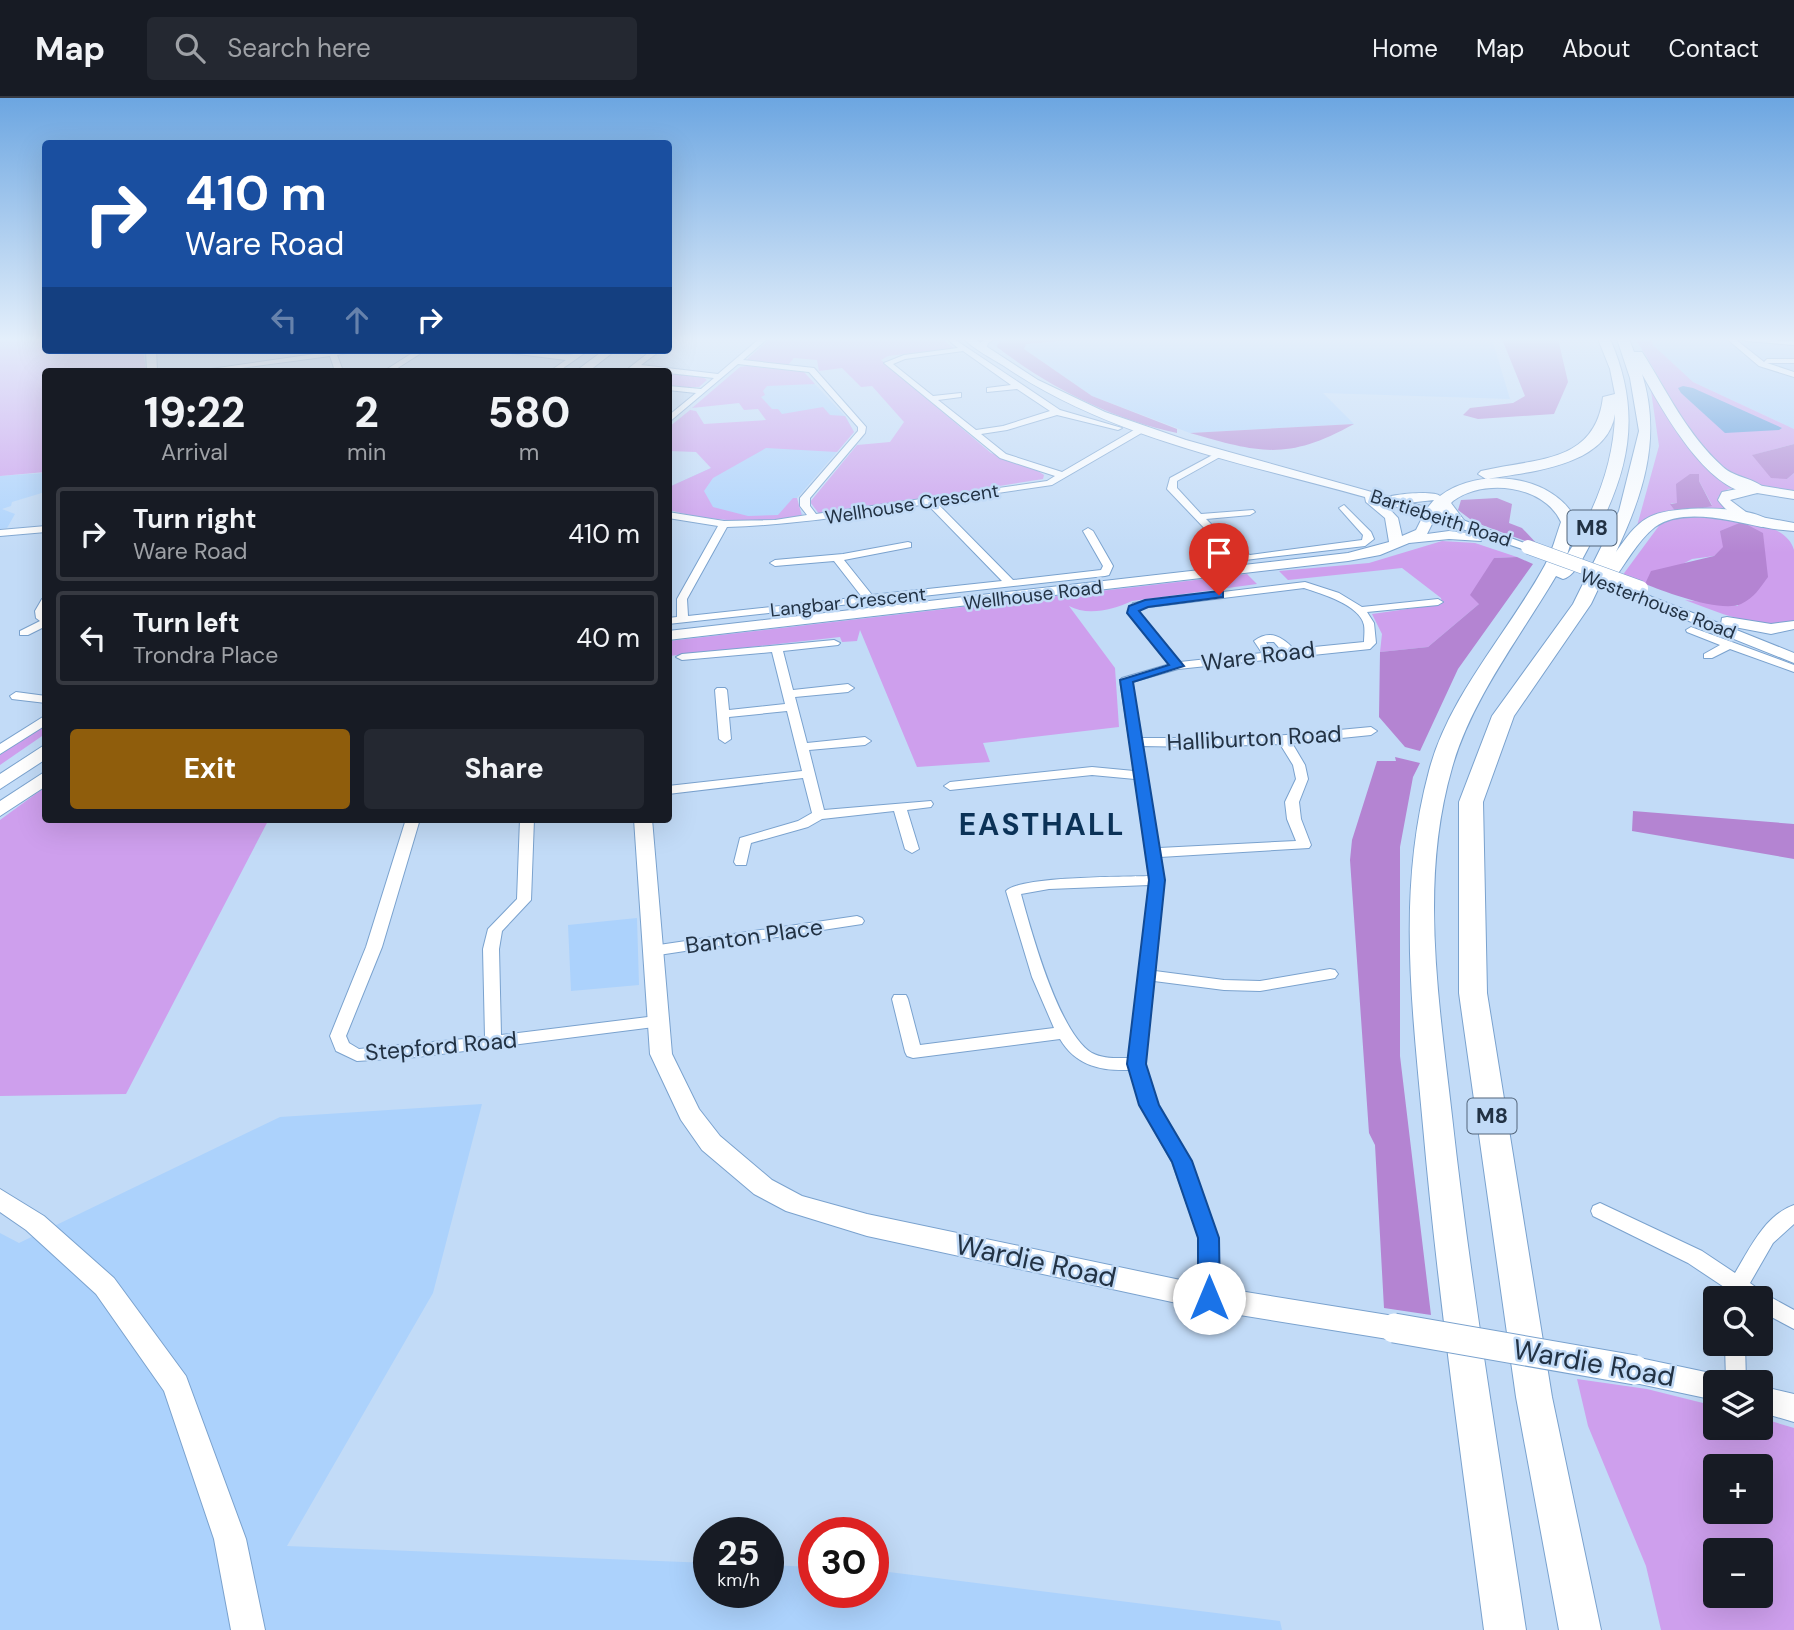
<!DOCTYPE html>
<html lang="en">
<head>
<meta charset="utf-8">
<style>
	:root { --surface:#171b24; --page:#242831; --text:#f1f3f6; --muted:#9ea1a6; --line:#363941; --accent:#8f5d0c }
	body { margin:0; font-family:"DM Sans",sans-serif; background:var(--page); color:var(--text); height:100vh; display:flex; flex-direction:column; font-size:26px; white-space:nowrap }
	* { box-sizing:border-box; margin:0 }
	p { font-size:23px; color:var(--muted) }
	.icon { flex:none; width:38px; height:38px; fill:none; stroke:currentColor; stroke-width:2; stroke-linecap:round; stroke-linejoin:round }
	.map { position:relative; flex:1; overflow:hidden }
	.side { position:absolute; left:42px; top:270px; width:630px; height:455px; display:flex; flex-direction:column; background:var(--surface); border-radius:7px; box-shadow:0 7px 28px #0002 }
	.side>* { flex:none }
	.hud { position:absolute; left:42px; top:42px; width:630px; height:214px; border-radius:7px; box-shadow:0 7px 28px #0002; background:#1a4fa0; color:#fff; overflow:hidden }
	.tools { position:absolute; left:1703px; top:1188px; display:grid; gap:14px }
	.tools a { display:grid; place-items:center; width:70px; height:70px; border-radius:7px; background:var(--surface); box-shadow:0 7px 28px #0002; font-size:35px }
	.speed { position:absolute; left:693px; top:1419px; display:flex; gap:14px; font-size:35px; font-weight:700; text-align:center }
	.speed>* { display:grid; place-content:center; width:91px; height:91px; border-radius:50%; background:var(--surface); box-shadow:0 7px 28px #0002; line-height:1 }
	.speed small { font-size:18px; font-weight:400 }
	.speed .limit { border:10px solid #d22; background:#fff; color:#111 }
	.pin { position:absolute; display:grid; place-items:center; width:60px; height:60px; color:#fff; margin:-72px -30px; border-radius:50% 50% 50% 0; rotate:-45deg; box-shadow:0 0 7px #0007 }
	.pin .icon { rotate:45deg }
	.me { position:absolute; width:77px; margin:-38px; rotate:0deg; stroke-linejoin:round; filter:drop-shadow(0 0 5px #0008) }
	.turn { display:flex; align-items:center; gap:24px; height:147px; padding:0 28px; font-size:32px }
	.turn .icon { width:91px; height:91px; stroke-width:2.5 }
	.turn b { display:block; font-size:49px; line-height:60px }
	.lanes { display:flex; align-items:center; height:66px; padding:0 28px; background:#0003; justify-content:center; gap:35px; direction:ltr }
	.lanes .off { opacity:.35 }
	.eta { display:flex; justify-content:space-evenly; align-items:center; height:119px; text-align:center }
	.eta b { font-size:42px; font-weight:800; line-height:49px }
	.cta { display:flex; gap:14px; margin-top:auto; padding:14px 28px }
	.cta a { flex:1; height:80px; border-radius:7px; background:var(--accent); color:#fff; font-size:28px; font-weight:800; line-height:80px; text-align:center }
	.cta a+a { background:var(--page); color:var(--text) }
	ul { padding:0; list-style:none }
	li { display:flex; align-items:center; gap:21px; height:94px; margin:0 14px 10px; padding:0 14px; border:4px solid var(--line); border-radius:7px }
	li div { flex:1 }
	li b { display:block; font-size:26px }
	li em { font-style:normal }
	header { display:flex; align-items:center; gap:42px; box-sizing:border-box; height:98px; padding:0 35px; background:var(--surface); border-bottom:2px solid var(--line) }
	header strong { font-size:33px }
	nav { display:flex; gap:38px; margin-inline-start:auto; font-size:24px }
	.search { width:490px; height:63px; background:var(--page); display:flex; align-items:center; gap:18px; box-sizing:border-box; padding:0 24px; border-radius:7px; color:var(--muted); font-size:26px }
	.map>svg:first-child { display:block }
</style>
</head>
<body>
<header>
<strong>Map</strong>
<div class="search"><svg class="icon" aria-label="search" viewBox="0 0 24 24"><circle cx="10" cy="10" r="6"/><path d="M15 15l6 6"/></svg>Search here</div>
<nav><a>Home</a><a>Map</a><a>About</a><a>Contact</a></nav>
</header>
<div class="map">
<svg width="1794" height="1532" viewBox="0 0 1794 1532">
	<rect width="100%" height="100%" fill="#c2dbf7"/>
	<!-- built -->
	<path fill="#acd2fc" d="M986 241H1492L1510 301 1323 295 1354 326 1190 335 1092 298 1024 251 1025 246 997 249Z
		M1651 241H1794V331L1693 284 1652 247Z
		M810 281 846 319 854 334 797 400 796 407 803 416 726 423 669 389 711 370 773 319 756 296 766 285Z
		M45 375V394L12 404 11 408 2 411 15 416 7 430 0 431V378Z
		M637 820 639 887 571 893 568 827Z
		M482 1006 433 1195 287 1448 709 1465V1494H768V1467L814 1469V1494H873V1472L1280 1523 1282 1532H0V1135L19 1145 280 1019Z"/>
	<!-- green -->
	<path fill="#ce9fed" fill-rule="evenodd" d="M0 241H45L46 252H143L146 273H46L45 374 0 378Z
		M770 241H941L954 250 888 258 881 262 991 355 1038 373 1044 377 1043 381 820 417 810 404 857 347 890 344 904 324 872 288 861 289 842 270 819 273 817 262 794 260 787 268 744 264Z
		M1635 241H1651L1653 247 1693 284 1794 331V346L1753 357 1787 381 1794 375V392C1702 393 1678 303 1635 241Z
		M747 268 804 274 815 286 767 288 763 293 765 297 761 299 772 311H778L782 316 823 309 830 317 845 318 854 334 837 354 766 350 713 380 704 393 713 409 748 418 778 417 793 400H797L802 418C756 426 713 424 669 412V389L711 370 696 354 669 353V329L690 312 696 313 704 326 766 322 758 311 744 312 739 305 692 310 740 269Z
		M668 275 701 278 707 282 699 289H669Z
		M1649 279 1680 330 1744 389 1728 391 1718 399 1730 413H1706L1703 410 1712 407 1699 383 1677 405H1671L1676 414 1643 429 1637 428 1659 348Z
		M1684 418C1711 418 1786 419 1794 452 1794 473 1794 501 1794 523 1758 532 1720 515 1685 502L1738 508 1723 450 1714 458 1692 461 1645 486 1622 478 1661 425Z
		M1442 443 1475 445 1517 459 1494 460 1479 506 1428 549 1380 554 1382 536 1372 516 1442 506 1441 500 1402 470 1288 482 1279 473 1369 465Z
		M1247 476 1257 486 1132 503C1113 512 1087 518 1069 508L1115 570 1119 629 983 645 990 664 917 669 860 532 857 543 842 544 840 539 669 558V543Z
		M45 626V636L0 667V657Z
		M45 689 46 721H269L126 996 0 998V722Z
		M1577 1281 1647 1291 1715 1308V1330H1760L1761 1320 1794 1330V1532H1661L1646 1468 1588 1328ZM1715 1368H1760V1414H1715ZM1715 1452H1760V1498H1715Z"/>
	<!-- forest -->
	<path fill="#b484d2" d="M1012 241H1079L1026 246 1024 251 1092 298 1177 331V335C1112 321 1049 289 997 249L999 244Z
		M1502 241H1558L1568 284 1554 316 1478 321 1463 317 1470 310 1513 305 1525 298Z
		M1354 326C1287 363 1260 355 1190 335Z
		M1794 346V375L1787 381 1771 380 1752 357Z
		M1690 376H1699V383L1712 408 1703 410 1706 413 1676 414 1670 406 1677 405 1676 386Z
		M1497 400 1512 406 1509 425 1522 430 1539 448 1474 424 1458 412 1461 402Z
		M1742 424 1763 435 1768 479C1760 490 1754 500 1741 506 1721 515 1665 494 1645 486L1651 473 1714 458 1723 449 1720 433Z
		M1517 459 1533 466 1458 571 1420 653 1405 649 1379 619 1380 554 1428 549 1479 506 1470 497 1494 460Z
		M1395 659 1420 665 1413 679 1400 749V958L1431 1217 1384 1210 1375 1047 1369 1035 1350 762 1352 742 1377 663H1396Z
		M1633 713 1794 726V761L1632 733Z"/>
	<!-- water -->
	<path fill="#5292d6" d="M1683 288 1693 290 1782 330 1779 332 1725 335 1681 295 1678 290Z"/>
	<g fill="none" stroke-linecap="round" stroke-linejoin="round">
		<!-- street casing -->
		<g stroke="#7aa2ce" stroke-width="2">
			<path id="street" d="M668 241H676L668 245Z
				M759 241H767L743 262 814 270 866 329 865 335 810 400V408L816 416 1047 383 1055 378 1000 360 884 265 904 257 958 250 947 241H954L1060 312 1122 330 1118 332 1057 317 1007 332 981 336 1006 356 1062 374 1139 329H1145V333L1052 387 936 404 1013 482 1101 472 1103 468 1083 433 1088 430 1093 433 1113 468 1109 477 1105 478 668 526V520L677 519V501L718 428 668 420V414L724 423 775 422 807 417 800 408V400L858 333V329L809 274 738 266 668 325V318L696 295 668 292V288L701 291 714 280 668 275V273L633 272 629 270 652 252H661L641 267 718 276ZM963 253 1011 287 987 290V294L1017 291 1050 313 1003 328 976 332 938 302 961 299V295L933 298 893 266 905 261ZM927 406 1002 483 872 497 844 462 911 449V445L908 444 843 456 775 462 770 465 775 468 834 463 862 499 688 518 687 501 727 429C796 427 859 416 927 406Z
				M986 241H995L988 245 986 252H980L981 244Z
				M1727 241H1735L1764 264 1767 261H1794V265H1767L1794 274V279L1759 268Z
				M1742 241 1794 243V247L1746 243Z
				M342 252H362L337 257 343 273H335L330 258 218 273H197Z
				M417 252H426L393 273H384Z
				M486 252C514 252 540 257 567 257 575 257 580 252 589 252L559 273H550L566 262Z
				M1220 353 1227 355 1177 383V390L1201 416 1253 412 1255 414 1250 417 1206 421 1237 452 1250 457 1362 442 1363 437 1339 410 1344 407 1371 434 1374 441 1365 448 1245 462 1229 456 1167 391 1170 380Z
				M46 428V434L0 438V432Z
				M1305 484 1339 495 1362 509 1438 501 1443 504 1438 507 1367 514 1374 525 1376 545 1370 551 1178 571 1132 584 1141 640H1254L1371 629 1377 633 1371 637 1292 645 1305 667 1308 681 1299 704 1301 721 1311 747 1309 750 1160 759 1164 782 1155 873 1224 882 1260 883 1330 871 1335 872 1338 876 1335 880 1330 881 1260 893 1224 892 1154 883 1145 966 1157 1006 1190 1063 1217 1140 1219 1200 1216 1206 1209 1209 1202 1206 1199 1200V1140L1172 1064 1140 1007 1130 972C1101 973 1076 968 1060 941L913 960 907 958 905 954 892 901 894 897H906L908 901 920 947 1054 930 1032 879 1006 793C1021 778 1123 779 1149 778L1135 681 1092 677 950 692 944 688 950 684 1092 669 1134 673 1120 582 1122 580 1170 566 1128 515 1133 505ZM1304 490C1322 496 1360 507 1364 527 1365 533 1364 539 1364 544L1294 551C1282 539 1270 531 1254 543L1262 555 1180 564 1138 515 1141 510ZM1266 544H1274L1282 553 1272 554ZM1280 646 1293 667 1296 681 1285 704 1287 721 1296 743 1159 750 1142 648 1196 649ZM1149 787 1129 960C1117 960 1103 961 1092 955 1059 936 1031 833 1021 796L1049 791Z
				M46 500V528L28 537H20V533L40 523 36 520 35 513 42 501Z
				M1691 529 1794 567V574L1730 551 1712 560H1704V556L1720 547 1687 534 1686 532Z
				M834 542 840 545 838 547 783 553 793 592 848 586 854 590 848 594 795 599 807 645 865 639 871 643 865 647 809 652 824 712 931 703 933 706 931 709 907 712 919 751 912 755 905 751 894 713 822 721 808 729 751 745 746 767H736L734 764 740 740 798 723 812 715 803 680 668 696V688L802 673 787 613 729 619 731 641 725 645 719 641 715 592 717 590H725L727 592 729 612 785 606 772 554 682 562 676 559 682 556Z
				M16 594 46 598V605L12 601 10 598Z
				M46 617V627L0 656V646Z
				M406 721H420L382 849 346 938 349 945 359 951 485 939 483 851 488 831 517 801 520 721H534L531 802 502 833 499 851 501 937 656 918 662 920 664 924 662 928 417 959 357 963 336 953 330 938 366 849Z
				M857 818 862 820 864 823 862 826 652 858 644 853 652 848Z
				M1600 1105 1702 1153 1735 1175C1750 1150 1765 1117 1794 1107V1126L1773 1145 1750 1185 1765 1196 1794 1212V1231L1760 1213V1200H1728L1727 1191 1688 1165 1593 1118 1591 1113 1593 1108Z
				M1725 1246H1745L1746 1284H1726Z"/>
		</g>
		<!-- secondary casing -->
		<g stroke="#7aa2ce" stroke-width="2">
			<path id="secondary" d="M964 241H975L1038 282 1105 314 1186 342 1436 412 1535 449 1528 453 1481 437V443L1449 441 1409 445 1380 457 1348 463 668 542V533L1348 455 1389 444 1385 420 1366 404 1365 399C1243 365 1110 340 1004 268 991 260 975 252 964 241ZM1383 404 1423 418 1416 432 1402 438 1398 420ZM1434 422 1478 436 1449 433 1427 436Z
				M146 252H156L157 273H147Z
				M1757 387 1794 393V401L1757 395 1730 402 1750 417 1794 425V433C1765 431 1735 426 1718 402L1722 394Z
				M1629 490 1721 526 1722 520 1727 519 1771 526 1794 523V531L1771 536 1724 527 1794 555V565L1624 497V491Z
				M634 721H652L672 956 699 1011 720 1038 772 1082 802 1098 867 1116 1209 1188 1394 1218 1404 1221 1408 1230 1404 1239 1394 1242 1209 1212 867 1138 786 1113 754 1096 702 1052 681 1022 650 956Z
				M0 1091 44 1118 114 1180 186 1278 246 1441 265 1532H231L214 1441 164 1293 96 1196 26 1132 0 1114Z
				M1635 1259 1715 1276 1725 1280 1727 1284H1715V1302L1635 1285 1625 1281 1621 1272 1625 1263Z
				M1760 1288 1794 1296V1324L1760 1314Z"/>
		</g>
		<!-- primary casing -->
		<g stroke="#7aa2ce" stroke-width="2">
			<path id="primary" d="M604 252H616L589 273H576Z
				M46 646V661L0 691V676Z
				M46 673V688L0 718V703Z"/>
		</g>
		<!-- highway casing -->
		<g stroke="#7aa2ce" stroke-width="2">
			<path id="highway" d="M1598 241H1610C1643 316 1629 374 1592 443 1585 455 1576 478 1563 481L1556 478C1520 539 1471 602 1452 670 1419 784 1439 903 1452 1018 1471 1190 1500 1361 1526 1532H1484C1462 1364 1438 1197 1423 1028 1412 907 1397 792 1429 673 1449 597 1508 535 1545 467 1552 454 1556 438 1561 424 1544 387 1484 380 1453 403L1451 405 1466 425 1458 430 1452 429 1440 416 1431 420 1425 418 1423 415 1434 402 1389 407 1381 402C1388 396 1433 392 1440 398 1480 367 1556 377 1577 424L1567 457C1594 415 1614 366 1615 316 1607 369 1527 374 1486 381L1478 376 1481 373C1533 360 1595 367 1603 299L1615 296 1610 271Z
				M1617 241H1629L1634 254H1642C1667 293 1687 337 1723 369 1735 380 1755 380 1765 391L1763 394C1713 407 1662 311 1642 276 1662 340 1643 397 1616 454 1626 440 1637 423 1654 417 1675 408 1754 407 1770 424L1762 429C1731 423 1683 409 1655 429 1637 443 1625 467 1611 485H1601L1591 506 1514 618 1483 704 1487 895 1552 1299 1601 1532H1559L1516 1299 1459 895V704L1492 618 1573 506 1619 413 1639 333 1630 280Z"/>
		</g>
		<!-- street -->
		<use href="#street" fill="#fff" fill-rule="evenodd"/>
		<!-- secondary -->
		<use href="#secondary" fill="#fff" fill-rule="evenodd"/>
		<!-- primary -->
		<use href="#primary" fill="#fff" fill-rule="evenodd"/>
		<!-- highway -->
		<use href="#highway" fill="#fff" fill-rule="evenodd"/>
		<!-- secondary-bridge-far1 casing -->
		<g stroke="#7aa2ce" stroke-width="15" stroke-linecap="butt">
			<path id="secondary-bridge-far1" d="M1528 449 1641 490"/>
		</g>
		<!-- secondary-bridge casing -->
		<g stroke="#7aa2ce" stroke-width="31" stroke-linecap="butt">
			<path id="secondary-bridge" d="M1394 1230 1635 1272"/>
		</g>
		<!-- secondary-bridge-far1 -->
		<use href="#secondary-bridge-far1" stroke="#fff" stroke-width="14"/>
		<!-- secondary-bridge -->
		<use href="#secondary-bridge" stroke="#fff" stroke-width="29"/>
	</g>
	<!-- sky -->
	<linearGradient id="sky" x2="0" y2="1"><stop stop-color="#6ca6e1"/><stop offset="0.53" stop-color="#e4effb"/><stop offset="1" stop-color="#e4effb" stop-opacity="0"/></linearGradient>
	<rect width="1794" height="455" fill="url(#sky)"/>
	<!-- route -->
	<path fill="#1a73e8" stroke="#114b97" stroke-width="2" d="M1219 493 1223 494V499L1148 509 1139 513 1184 568 1133 584 1165 782 1146 966 1159 1007 1192 1063 1219 1140 1220 1200 1217 1207 1209 1210 1201 1207 1198 1200V1140L1172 1064 1139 1007 1127 966 1149 782 1120 582 1169 567 1127 515 1129 508 1145 502Z"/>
	<g text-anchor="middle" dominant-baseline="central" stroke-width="5" stroke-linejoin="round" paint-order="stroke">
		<!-- far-street labels -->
		<g font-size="19" fill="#223244" stroke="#c2dbf7">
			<text transform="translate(912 406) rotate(-9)">Wellhouse Crescent</text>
			<text transform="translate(1441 420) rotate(18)">Bartiebeith Road</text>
			<text transform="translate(1033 497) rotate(-7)">Wellhouse Road</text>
			<text transform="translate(848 504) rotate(-6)">Langbar Crescent</text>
			<text transform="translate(1658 506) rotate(21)">Westerhouse Road</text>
		</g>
		<!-- shield labels -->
		<g fill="#c2dbf7" stroke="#52657a" stroke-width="2">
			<rect x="1567.5" y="412.5" width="49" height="35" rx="5"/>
			<rect x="1467.5" y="1000.5" width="49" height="35" rx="5"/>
		</g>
		<g font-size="21" font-weight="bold" fill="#223244">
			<text x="1592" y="430">M8</text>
			<text x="1492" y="1018">M8</text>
		</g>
		<!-- street labels -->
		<g font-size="23" fill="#223244" stroke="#c2dbf7">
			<text transform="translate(1258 558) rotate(-7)">Ware Road</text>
			<text transform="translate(1254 640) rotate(-3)">Halliburton Road</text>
			<text transform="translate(754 838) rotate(-8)">Banton Place</text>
			<text transform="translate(441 948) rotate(-5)">Stepford Road</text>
		</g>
		<!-- near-street labels -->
		<g font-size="28" fill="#223244" stroke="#c2dbf7">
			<text transform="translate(1036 1163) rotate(12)">Wardie Road</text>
			<text transform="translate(1594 1265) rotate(10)">Wardie Road</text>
		</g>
		<!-- district labels -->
		<g font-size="30" font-weight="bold" letter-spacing="2" fill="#0b3257" stroke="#c2dbf7">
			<text x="1042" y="726">EASTHALL</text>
		</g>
	</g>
</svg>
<div class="tools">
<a><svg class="icon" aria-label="search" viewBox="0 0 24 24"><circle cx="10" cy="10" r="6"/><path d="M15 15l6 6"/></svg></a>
<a><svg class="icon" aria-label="layers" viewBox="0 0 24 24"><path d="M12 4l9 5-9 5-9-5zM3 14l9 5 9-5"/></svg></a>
<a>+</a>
<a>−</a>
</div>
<div class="speed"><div>25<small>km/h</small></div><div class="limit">30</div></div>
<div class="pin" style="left:1219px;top:497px;background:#d93025"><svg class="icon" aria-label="arrive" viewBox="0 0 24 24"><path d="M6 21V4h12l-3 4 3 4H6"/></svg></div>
<svg class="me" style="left:1209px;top:1200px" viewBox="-20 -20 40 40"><circle r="19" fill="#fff"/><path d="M0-13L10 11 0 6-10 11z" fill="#1a73e8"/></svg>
<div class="hud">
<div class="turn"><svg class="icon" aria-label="right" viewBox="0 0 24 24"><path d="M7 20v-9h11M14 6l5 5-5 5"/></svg><div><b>410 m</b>Ware Road</div></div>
<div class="lanes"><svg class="icon off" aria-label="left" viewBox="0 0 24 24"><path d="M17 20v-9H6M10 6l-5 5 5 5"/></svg><svg class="icon off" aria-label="ahead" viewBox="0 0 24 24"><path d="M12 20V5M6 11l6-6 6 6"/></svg><svg class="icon" aria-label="right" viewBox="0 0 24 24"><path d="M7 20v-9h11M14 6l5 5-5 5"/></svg></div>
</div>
<section class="side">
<div class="eta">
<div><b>19:22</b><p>Arrival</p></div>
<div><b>2</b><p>min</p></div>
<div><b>580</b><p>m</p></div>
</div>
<ul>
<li><svg class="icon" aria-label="right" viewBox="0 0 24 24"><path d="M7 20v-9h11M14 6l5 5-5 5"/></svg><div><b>Turn right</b><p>Ware Road</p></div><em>410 m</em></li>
<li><svg class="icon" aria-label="left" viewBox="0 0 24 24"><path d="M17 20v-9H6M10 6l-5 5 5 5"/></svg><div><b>Turn left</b><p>Trondra Place</p></div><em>40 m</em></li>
</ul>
<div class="cta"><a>Exit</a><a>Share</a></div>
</section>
</div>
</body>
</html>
